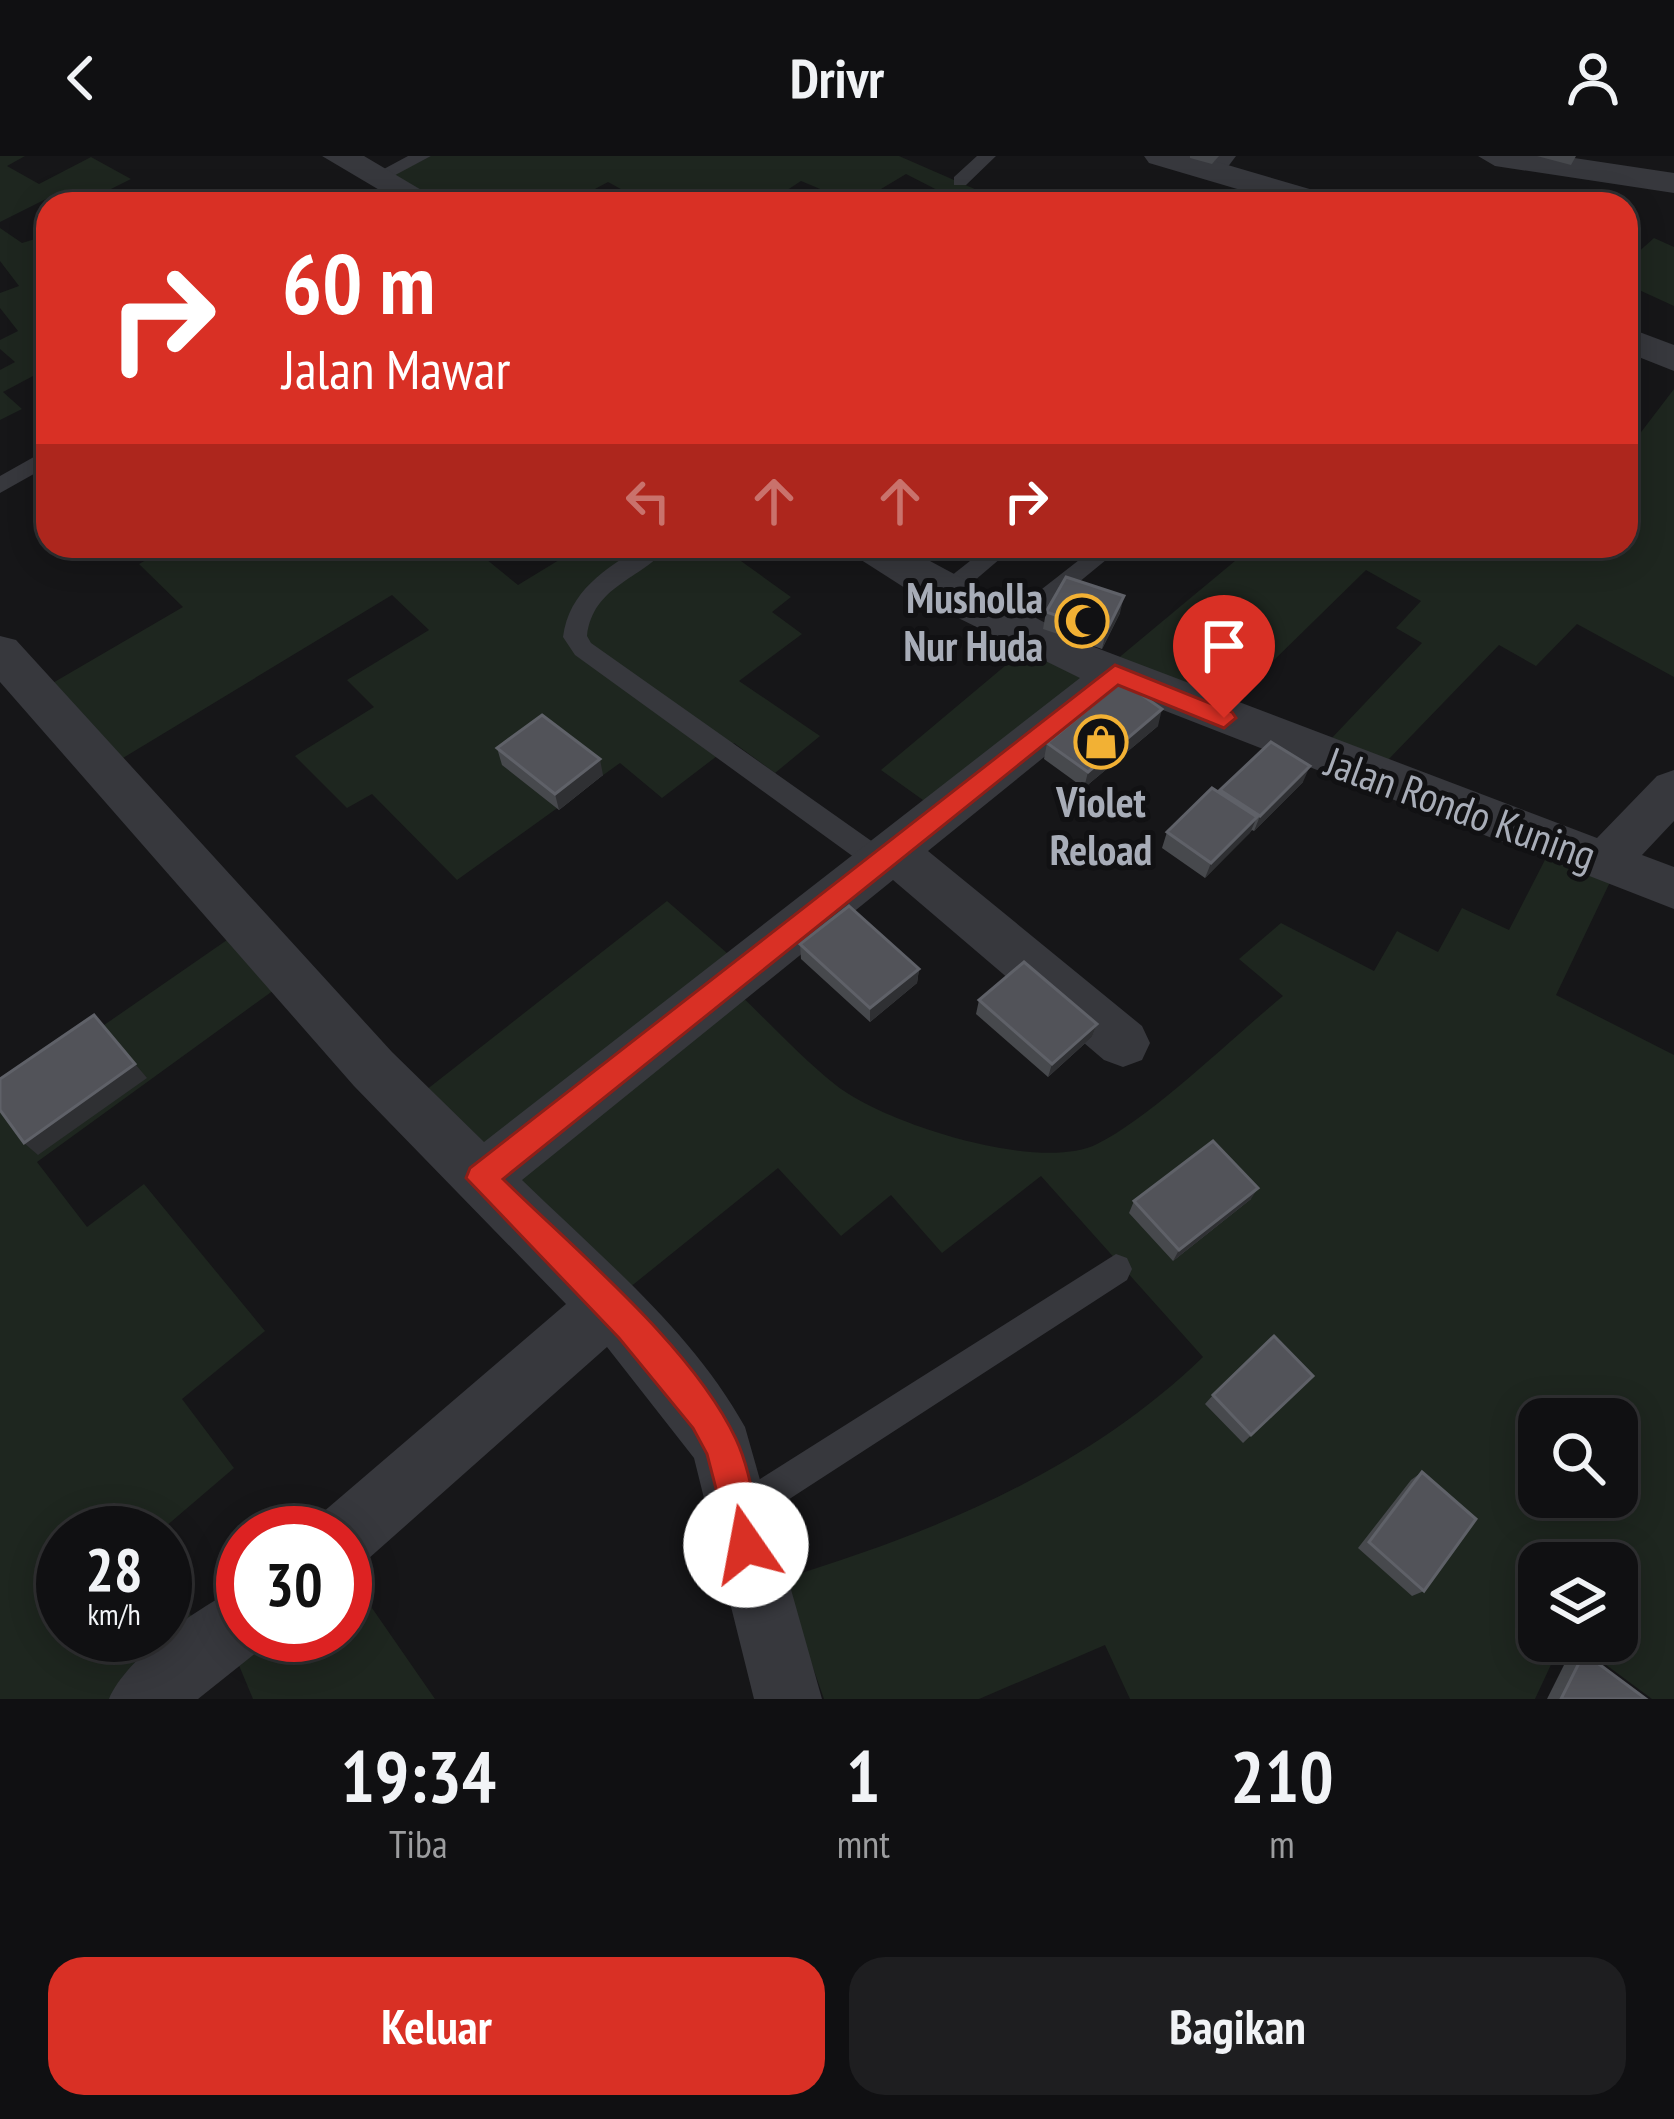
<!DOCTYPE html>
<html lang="id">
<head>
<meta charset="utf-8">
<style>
	:root { --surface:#101012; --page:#1e1e20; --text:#f1f3f6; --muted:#9c9d9f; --line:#303032; --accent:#d93025 }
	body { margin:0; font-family:"PT Sans Narrow",sans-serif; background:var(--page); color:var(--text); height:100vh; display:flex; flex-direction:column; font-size:45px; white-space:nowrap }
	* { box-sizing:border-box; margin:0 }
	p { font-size:39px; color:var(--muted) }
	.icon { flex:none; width:66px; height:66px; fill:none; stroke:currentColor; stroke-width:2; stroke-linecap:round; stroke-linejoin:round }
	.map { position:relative; height:1543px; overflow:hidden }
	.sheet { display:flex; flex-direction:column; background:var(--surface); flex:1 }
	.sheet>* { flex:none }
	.top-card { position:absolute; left:36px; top:36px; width:1602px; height:366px; border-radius:36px; box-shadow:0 6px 30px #0003,0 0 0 3px var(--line); background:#d93025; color:#fff; overflow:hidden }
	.tools { position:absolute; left:1518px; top:1242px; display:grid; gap:24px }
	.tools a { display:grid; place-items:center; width:120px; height:120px; border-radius:24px; background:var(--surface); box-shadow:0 6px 30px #0003,0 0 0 3px var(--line); font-size:60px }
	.speed { position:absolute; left:36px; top:1350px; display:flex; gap:24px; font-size:60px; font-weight:700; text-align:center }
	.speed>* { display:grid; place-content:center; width:156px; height:156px; border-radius:50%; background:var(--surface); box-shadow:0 6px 30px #0003,0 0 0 3px var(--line); line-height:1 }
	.speed small { font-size:30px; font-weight:400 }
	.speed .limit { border:18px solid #d22; background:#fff; color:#111 }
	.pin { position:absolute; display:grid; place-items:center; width:102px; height:102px; color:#fff; margin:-123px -51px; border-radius:50% 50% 50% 0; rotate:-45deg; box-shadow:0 0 12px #0007 }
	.pin .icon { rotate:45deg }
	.me { position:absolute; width:132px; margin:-66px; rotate:348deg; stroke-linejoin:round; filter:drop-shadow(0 0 9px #0008) }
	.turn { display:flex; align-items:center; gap:42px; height:252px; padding:0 48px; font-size:54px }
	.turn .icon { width:156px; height:156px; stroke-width:2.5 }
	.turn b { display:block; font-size:84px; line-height:102px }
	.lanes { display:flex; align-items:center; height:114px; padding:0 48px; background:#0003; justify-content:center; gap:60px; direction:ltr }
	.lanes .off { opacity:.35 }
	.eta { display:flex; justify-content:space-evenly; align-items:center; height:204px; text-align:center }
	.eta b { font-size:72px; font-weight:700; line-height:84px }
	.primary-button { display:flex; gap:24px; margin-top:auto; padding:24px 48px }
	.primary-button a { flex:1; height:138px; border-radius:36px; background:var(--accent); color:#fff; font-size:48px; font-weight:700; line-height:138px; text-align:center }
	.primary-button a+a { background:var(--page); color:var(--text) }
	header { display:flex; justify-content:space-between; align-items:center; height:156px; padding:0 48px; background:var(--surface); font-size:54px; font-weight:700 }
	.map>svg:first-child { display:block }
</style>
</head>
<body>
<header><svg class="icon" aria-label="back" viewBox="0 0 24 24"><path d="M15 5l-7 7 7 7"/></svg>Drivr<svg class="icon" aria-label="person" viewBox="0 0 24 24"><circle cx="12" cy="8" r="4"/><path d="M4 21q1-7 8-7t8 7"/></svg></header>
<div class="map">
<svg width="1674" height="1543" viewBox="0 0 1674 1543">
	<rect width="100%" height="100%" fill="#161618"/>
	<!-- green -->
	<path fill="#1e261f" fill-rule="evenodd" d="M0 0H25L7 10 39 28 91 1 131 23 85 46 64 34 0 66Z
		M431 0H899L1009 48H931L945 38 906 18 856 48 801 25 766 48H648L608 26 567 48H446L393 19Z
		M0 72 22 87 48 79V212L3 236 22 253 0 264V214L15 206 0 193V184L18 175 0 152V137L19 130 0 105Z
		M1654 82 1674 91V150L1626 128V95L1635 99Z
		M1674 233V521L1577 468 1536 510 1499 489 1385 607 1329 585 1422 487 1396 472 1421 445 1366 414 1230 547 1116 504 1253 390H1626V281L1635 284Z
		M172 390H470L518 429 582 390H720L791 441 772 456 802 478 739 525 820 580 775 617 734 587 662 642 620 607 457 724 372 638 347 652 295 600 374 551 347 524 429 474 392 439 118 605 51 528 183 451 139 408Z
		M1025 493 1090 521 930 649 881 614Z
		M1547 700 1611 724 1556 839 1674 899V1543H1652L1574 1485H1617V1407H1539V1485H1562L1535 1543H1130L1105 1489 979 1543H824L782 1423C936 1376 1086 1314 1203 1201L1041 1020 942 1097 891 1039 841 1080 778 1012 624 1136 506 1019 737 836C770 867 801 902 837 930 886 968 1040 1017 1097 988 1152 961 1233 881 1283 840L1239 803 1281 767 1374 815 1397 775 1438 796 1462 752 1509 774ZM1539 1263H1617V1341H1539Z
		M667 745 735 804 483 1005 421 938Z
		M227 784 274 834 37 1006 87 1071 144 1028 265 1175 182 1243 234 1312 158 1377H63V1479H165V1423L204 1478 119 1543H0V941Z
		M345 1413 435 1543H253L233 1495 252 1479H345Z"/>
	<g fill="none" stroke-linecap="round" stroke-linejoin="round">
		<!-- service -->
		<path fill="#37383d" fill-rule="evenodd" d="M408 0H431L384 25 369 21Z
			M977 0H996L966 29H954V21Z
			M1218 0H1236L1221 20H1209L1206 16Z
			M48 293V310L0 337V320Z
			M642 390H669C641 424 593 429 587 480L591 487 887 696 891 704 887 712H869L575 499 563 481C569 435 605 413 642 390Z
			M989 390H1015L953 443H937V431Z
			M1097 390H1123L1017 477H1001L997 471 1001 465Z
			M1116 1098 1127 1102 1132 1113 1127 1124 751 1368 739 1373 727 1368 722 1356 727 1344Z"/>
		<!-- minor -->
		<path fill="#37383d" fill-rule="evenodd" d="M322 0H364L445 48H403Z
			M1144 0H1197L1337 41 1342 48H1288L1149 7Z
			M1478 0H1561L1674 17V37L1495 10Z
			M1626 171 1674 189V215L1626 196Z
			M849 390H902L1081 486 1597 682 1657 620 1674 614V665L1642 699 1674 711V753L1122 538 928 695 1142 870 1150 887 1142 904 1123 911 1104 904 893 724 522 1024C600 1100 692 1175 745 1271L822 1543H754L694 1302 607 1191 368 1403 345 1413V1377H314L322 1357 566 1148 354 930 0 526V480L16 484 392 896 484 986 1080 522 930 448 855 400Z
			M243 1430V1479H270L267 1488 198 1543H109C126 1502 201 1448 243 1430Z"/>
	</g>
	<!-- wall -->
	<path fill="#47494d" d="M1190 0H1219L1212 8 1190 2Z
		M1537 0H1576L1571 9Z
		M1046 456 1120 457 1102 493 1043 473Z
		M1158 570 1084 632 1044 603 1047 587Z
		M497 592 603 619 559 654 502 609Z
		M1303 626 1254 675 1252 674 1205 722 1162 692 1167 676 1219 637 1220 634Z
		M800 788 919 813 917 827 870 866 801 803Z
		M979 844 1097 868 1092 881 1048 921 976 858Z
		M1251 1043 1173 1105 1129 1057 1134 1045Z
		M1313 1220 1243 1287 1205 1248 1213 1239Z
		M1422 1316 1424 1435 1412 1440 1358 1392 1411 1324Z
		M1584 1497 1646 1543H1547L1568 1501Z"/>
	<!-- shaded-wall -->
	<path fill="#2f3033" d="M1124 440 1120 457 1102 493 1106 476Z
		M1162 553 1158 570 1084 632 1088 616Z
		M600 603 603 619 559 654 555 638Z
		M1310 610 1303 626 1254 675 1260 660Z
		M1257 661 1250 677 1205 722 1211 707Z
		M919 813 917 827 870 866V852Z
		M94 859 147 922 38 999 24 987Z
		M1097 868 1092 881 1048 921 1052 908Z
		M1258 1032 1251 1043 1173 1105 1179 1094Z"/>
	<!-- building -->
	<path fill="#525359" stroke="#5f6168" stroke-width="3" d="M1066 421 1124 440 1106 476 1046 456Z
		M1122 525 1162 553 1088 616 1047 587Z
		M542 559 600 603 555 638 497 592Z
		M1271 586 1310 610 1260 660 1220 634Z
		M1212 632 1257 661 1211 707 1167 676Z
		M849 750 919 813 870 852 800 788Z
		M1024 806 1097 868 1052 908 979 844Z
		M94 859 135 908 24 987 0 954V923Z
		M1213 985 1258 1032 1179 1094 1134 1045Z
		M1274 1180 1313 1220 1251 1279 1213 1239Z
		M1422 1316 1476 1363 1424 1435 1369 1386Z
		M1584 1497 1646 1543H1561Z"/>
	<!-- route -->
	<path fill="#d93025" stroke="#8d1f18" stroke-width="3" d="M1115 509 1232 556 1236 562 1224 572 1118 529 503 1023C576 1095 693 1191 736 1283 751 1315 755 1355 764 1389L758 1402 746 1407 734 1402 707 1298 693 1272 619 1182 466 1022 470 1012Z"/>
	<!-- icons -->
	<defs>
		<g id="mosque-ring" transform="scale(2.7)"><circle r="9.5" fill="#111113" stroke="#f2b134" stroke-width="1.5"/><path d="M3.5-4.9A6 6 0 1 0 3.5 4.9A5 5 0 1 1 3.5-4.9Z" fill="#f2b134"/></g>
		<g id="shop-ring" transform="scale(2.7)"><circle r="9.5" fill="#111113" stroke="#f2b134" stroke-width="1.5"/><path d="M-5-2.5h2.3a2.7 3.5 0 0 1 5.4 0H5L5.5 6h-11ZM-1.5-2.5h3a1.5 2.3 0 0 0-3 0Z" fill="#f2b134"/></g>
	</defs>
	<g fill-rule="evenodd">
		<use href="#mosque-ring" x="1082" y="465"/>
		<use href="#shop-ring" x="1101" y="586"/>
	</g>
	<g text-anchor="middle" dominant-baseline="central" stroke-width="10" stroke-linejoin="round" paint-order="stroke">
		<!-- poi labels -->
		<g font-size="42" font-weight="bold" fill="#a8adb8" stroke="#111113" text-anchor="end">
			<text x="1043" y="441">Musholla<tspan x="1043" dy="48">Nur Huda</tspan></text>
			<text x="1101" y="645" text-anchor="middle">Violet<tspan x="1101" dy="48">Reload</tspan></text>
		</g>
		<!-- street labels -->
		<g font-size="42" fill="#a8adb8" stroke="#111113">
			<text transform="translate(1461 652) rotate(20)">Jalan Rondo Kuning</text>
		</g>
	</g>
</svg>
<div class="tools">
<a><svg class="icon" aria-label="search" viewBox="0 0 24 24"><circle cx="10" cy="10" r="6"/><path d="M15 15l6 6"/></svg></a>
<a><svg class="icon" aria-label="layers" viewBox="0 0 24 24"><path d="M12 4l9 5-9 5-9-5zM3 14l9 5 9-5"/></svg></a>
</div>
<div class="speed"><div>28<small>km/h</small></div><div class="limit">30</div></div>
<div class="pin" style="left:1224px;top:562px;background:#d93025"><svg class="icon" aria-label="arrive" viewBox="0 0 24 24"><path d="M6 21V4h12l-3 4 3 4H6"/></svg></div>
<svg class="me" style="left:746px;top:1389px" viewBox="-20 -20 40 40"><circle r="19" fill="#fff"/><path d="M0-13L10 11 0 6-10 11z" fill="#d93025"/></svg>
<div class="top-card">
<div class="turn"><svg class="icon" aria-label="right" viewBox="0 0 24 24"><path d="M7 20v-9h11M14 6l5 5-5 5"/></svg><div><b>60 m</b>Jalan Mawar</div></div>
<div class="lanes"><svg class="icon off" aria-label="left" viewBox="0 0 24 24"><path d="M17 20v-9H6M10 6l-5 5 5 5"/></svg><svg class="icon off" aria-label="ahead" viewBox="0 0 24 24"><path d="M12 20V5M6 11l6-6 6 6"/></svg><svg class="icon off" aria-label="ahead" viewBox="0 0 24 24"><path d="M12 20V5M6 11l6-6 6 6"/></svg><svg class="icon" aria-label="right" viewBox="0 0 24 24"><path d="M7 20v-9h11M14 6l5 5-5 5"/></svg></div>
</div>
</div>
<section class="sheet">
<div class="eta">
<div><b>19:34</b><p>Tiba</p></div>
<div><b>1</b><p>mnt</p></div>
<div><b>210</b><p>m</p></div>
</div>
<div class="primary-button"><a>Keluar</a><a>Bagikan</a></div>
</section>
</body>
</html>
